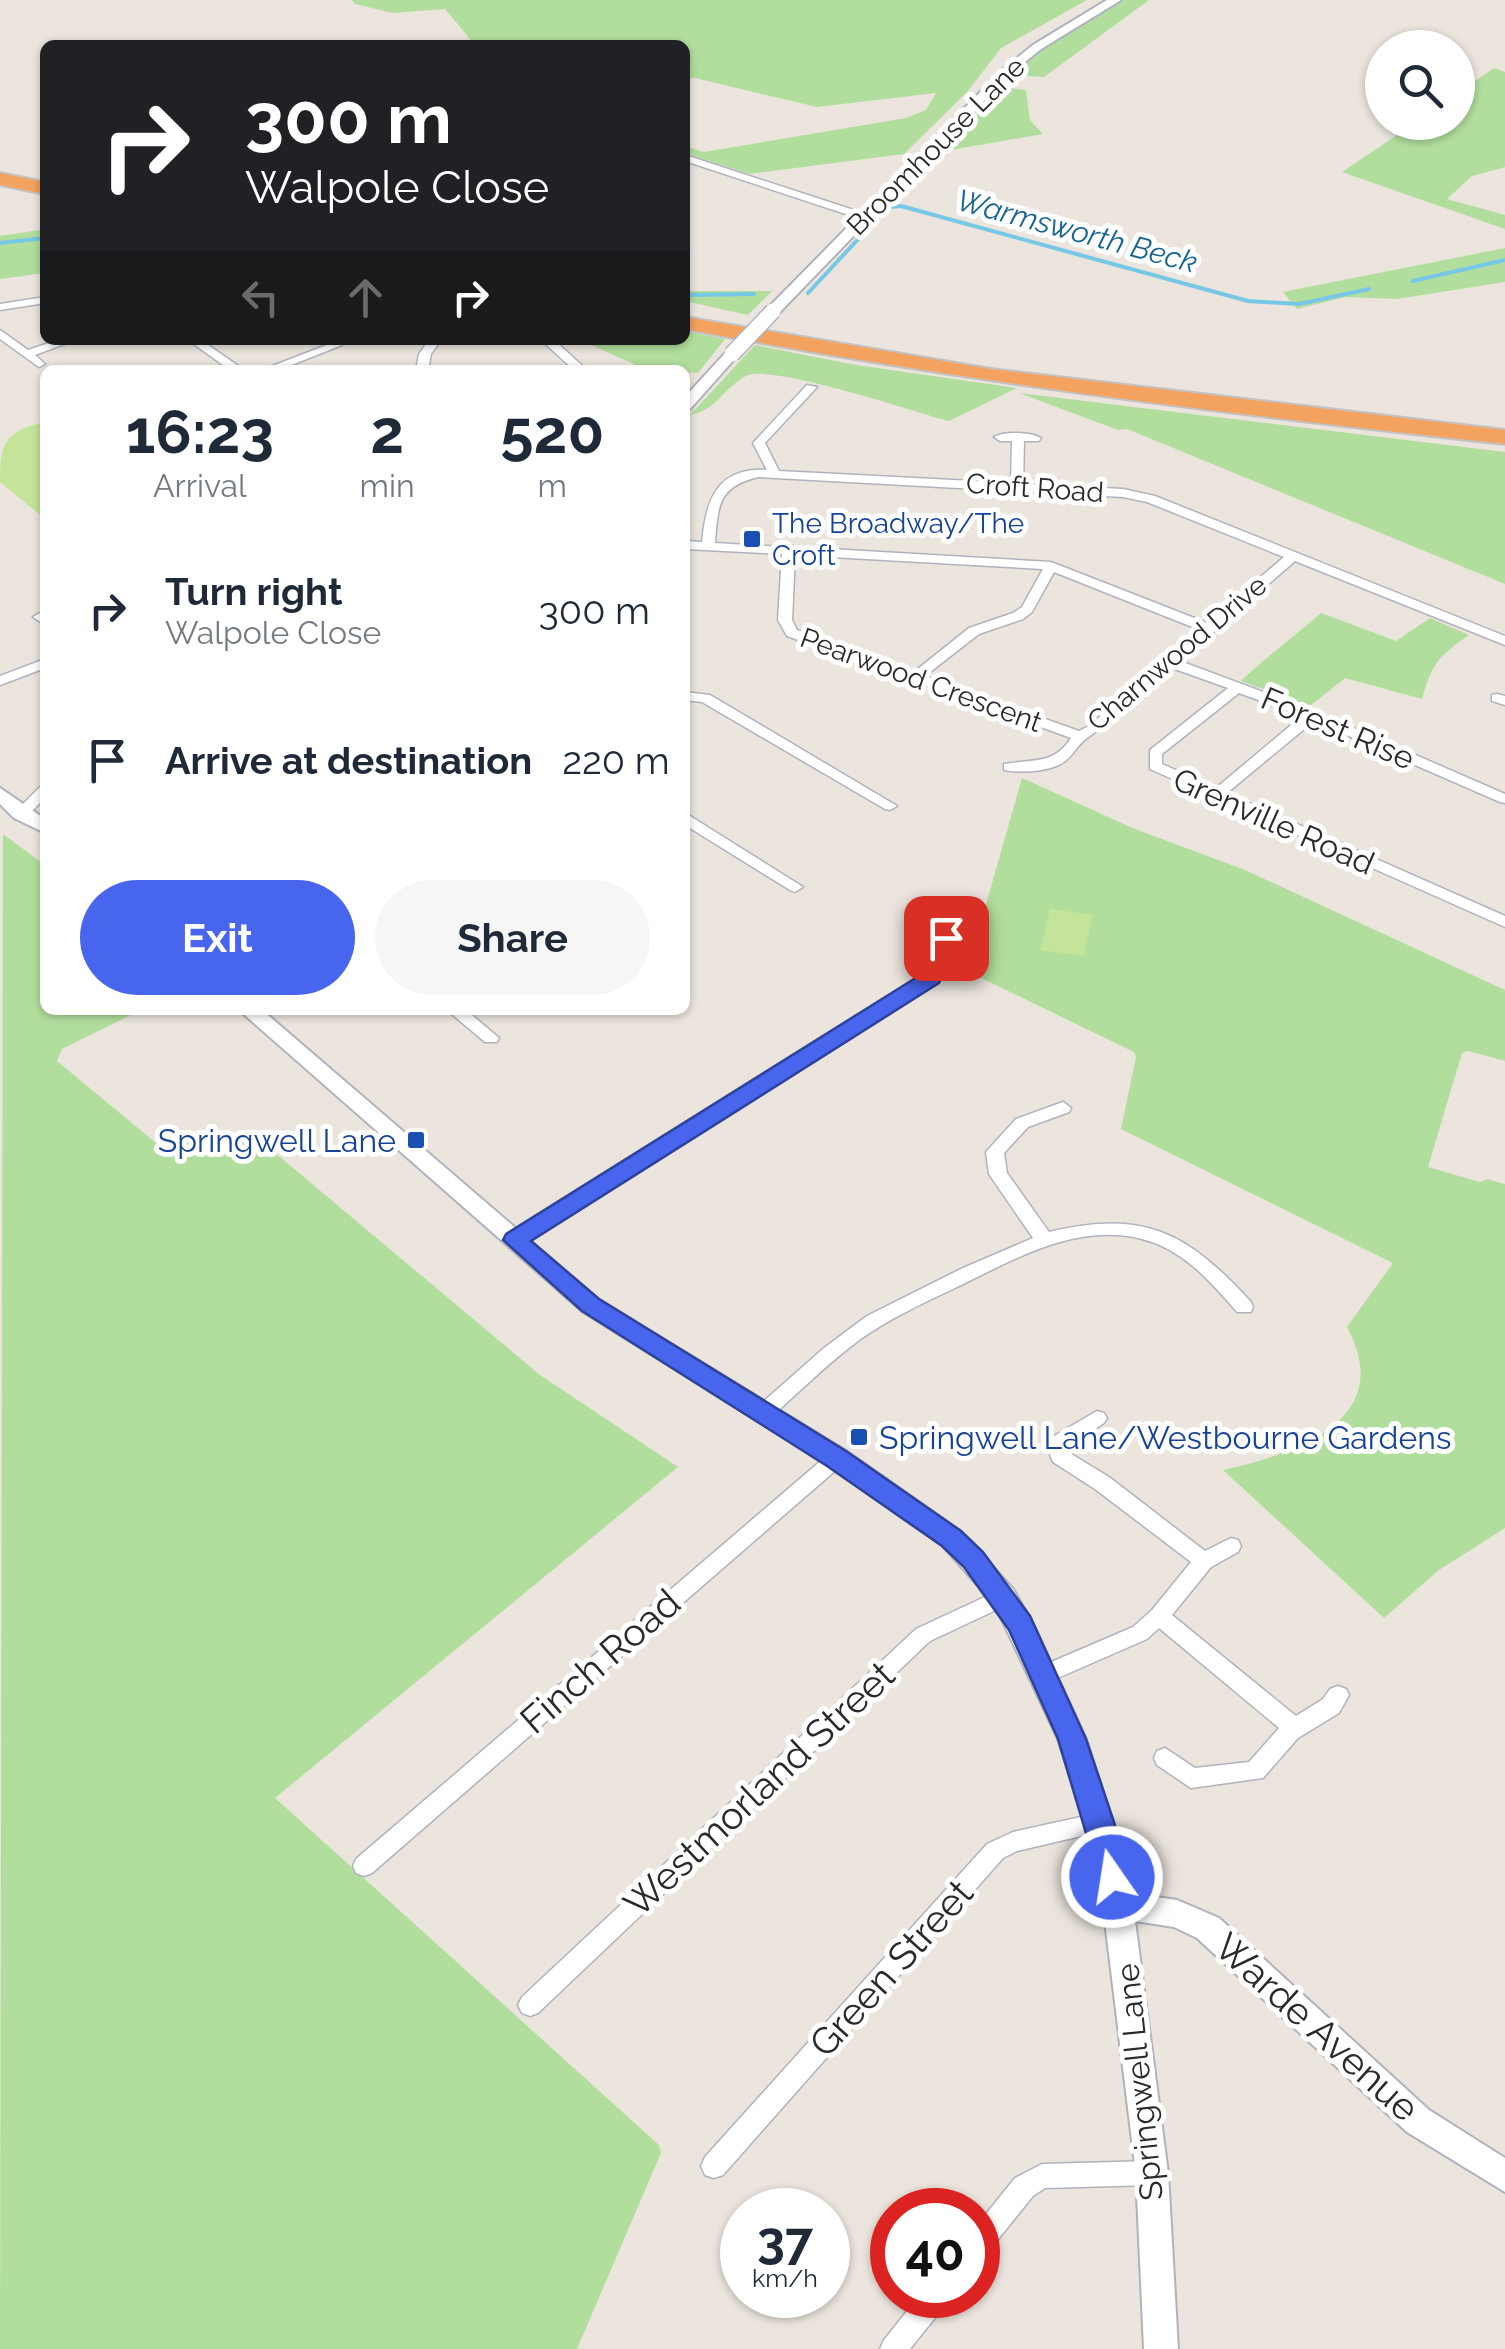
<!DOCTYPE html>
<html lang="en">
<head>
<meta charset="utf-8">
<style>
	:root { --surface:#fff; --page:#f6f6f7; --text:#1f2937; --muted:#747a83; --accent:#4865ed }
	body { margin:0; font-family:Raleway,sans-serif; background:var(--page); color:var(--text); height:100vh; display:flex; flex-direction:column; font-size:38px; white-space:nowrap }
	* { box-sizing:border-box; margin:0 }
	p { font-size:32px; color:var(--muted) }
	.icon { flex:none; width:55px; height:55px; fill:none; stroke:currentColor; stroke-width:2; stroke-linecap:round; stroke-linejoin:round }
	.map { position:relative; flex:1; overflow:hidden }
	.drawer { position:absolute; left:40px; top:365px; width:650px; height:650px; display:flex; flex-direction:column; background:var(--surface); border-radius:15px; box-shadow:0 2px 8px #0004 }
	.drawer>* { flex:none }
	.top-card { position:absolute; left:40px; top:40px; width:650px; height:305px; border-radius:15px; box-shadow:0 2px 8px #0004; background:#202124; color:#fff; overflow:hidden }
	.fabs { position:absolute; left:1365px; top:30px; display:grid; gap:20px }
	.fabs a { display:grid; place-items:center; width:110px; height:110px; border-radius:50%; background:var(--surface); box-shadow:0 2px 8px #0004; font-size:50px }
	.speed { position:absolute; left:720px; top:2188px; display:flex; gap:20px; font-size:50px; font-weight:700; text-align:center }
	.speed>* { display:grid; place-content:center; width:130px; height:130px; border-radius:50%; background:var(--surface); box-shadow:0 2px 8px #0004; line-height:1 }
	.speed small { font-size:25px; font-weight:400 }
	.speed .limit { border:15px solid #d22; background:#fff; color:#111 }
	.pin { position:absolute; display:grid; place-items:center; width:85px; height:85px; color:#fff; margin:-42px; border-radius:20px; box-shadow:0 5px 15px #0006 }
	.me { position:absolute; width:110px; margin:-55px; rotate:347deg; stroke-linejoin:round; filter:drop-shadow(0 0 8px #0008) }
	.turn { display:flex; align-items:center; gap:35px; height:210px; padding:0 40px; font-size:45px }
	.turn .icon { width:130px; height:130px; stroke-width:2.5 }
	.turn b { display:block; font-size:70px; line-height:85px }
	.lanes { display:flex; align-items:center; height:95px; padding:0 40px; background:#0003; justify-content:center; gap:50px; direction:ltr }
	.lanes .off { opacity:.35 }
	.eta { display:flex; justify-content:space-evenly; align-items:center; height:170px; text-align:center }
	.eta b { font-size:60px; font-weight:700; line-height:70px }
	.action { display:flex; gap:20px; margin-top:auto; padding:20px 40px }
	.action a { flex:1; height:115px; border-radius:60px; background:var(--accent); color:#fff; font-size:40px; font-weight:700; line-height:115px; text-align:center }
	.action a+a { background:var(--page); color:var(--text) }
	ul { padding:0; list-style:none }
	li { display:flex; align-items:center; gap:30px; height:150px; padding:0 40px }
	li div { flex:1 }
	li b { display:block; font-size:38px }
	li em { font-style:normal }
	.map>svg:first-child { display:block }
</style>
</head>
<body>
<div class="map">
<svg width="1505" height="2349" viewBox="0 0 1505 2349">
	<rect width="100%" height="100%" fill="#ebe5dd"/>
	<!-- green -->
	<path fill="#b2de9d" d="M352 0H1087L1001 48 968 91 904 154 749 174 685 153V146L704 152 906 118 926 110 936 93 817 107 695 78 685 79V45H475L445 9 393 13 355 4Z
		M1120 0H1149L1044 77 1007 75 1041 48Z
		M1494 68 1505 72V167L1472 176 1447 199 1505 215V229L1342 172 1415 123 1458 122V93Z
		M1001 87 1026 90 1030 120 1043 134 945 151Z
		M45 229V273L0 279V236Z
		M1505 248V282L1397 299 1345 297 1297 309 1283 292Z
		M685 291H772L748 315 685 301Z
		M685 331 725 339 698 373 647 370 580 340H685Z
		M755 345 856 365 1017 388 949 421C915 412 770 363 746 376 723 388 717 410 690 415Z
		M1019 393 1505 452V584L1127 429 1118 430Z
		M1321 613 1396 641 1430 618 1469 635C1439 656 1432 663 1422 699L1345 678 1310 706 1241 681C1267 656 1294 637 1321 613Z
		M1022 778 1135 829 1245 870 1505 990V1061L1468 1051 1462 1053 1428 1167 1480 1182 1487 1179 1505 1184V1528L1439 1570 1384 1618 1223 1470C1294 1454 1398 1421 1347 1327L1393 1263 1121 1129 1136 1057 1134 1052 967 971Z
		M3 834 45 865V1010H141L62 1049 57 1061 162 1148 187 1133 215 1155 249 1131 540 1375 678 1467 275 1798 659 2145 661 2153 577 2349H0Z"/>
	<!-- pitch -->
	<path fill="#c4e49a" d="M45 422V519L0 482C0 444 4 431 45 422Z
		M1050 909 1093 915 1084 956 1040 950Z"/>
	<g fill="none" stroke-linecap="round" stroke-linejoin="round">
		<!-- stream -->
		<path stroke="#77c7e6" stroke-width="4" d="M0 243 45 238
			M1413 281 1505 260
			M808 293 888 207 901 206 1248 301 1299 304 1369 289
			M685 295 754 294"/>
		<!-- minor casing -->
		<g stroke="#b0b3bd" stroke-width="3">
			<path id="minor" d="M685 155 869 215 870 217 861 219 685 161Z
				M45 297V303L0 310V304Z
				M0 330 28 350 58 340H75L35 355 45 364 39 367 0 339Z
				M188 340H201L244 370H230Z
				M429 340H441L431 354 428 370H416L419 354Z
				M541 340H554L587 370H574Z
				M332 343 342 345 279 370H262Z
				M807 385 817 387 765 443 779 471 1011 483 1012 441H1000L994 437C1004 431 1031 432 1041 438L1039 441H1024L1023 484 1123 489 1155 496 1505 636V645L1295 561 1180 661 1317 712 1505 794V803L1500 802 1314 721 1227 793 1505 916V927L1150 769V750L1228 688 1172 668C1144 692 1117 717 1087 738 1076 746 1072 759 1059 765 1042 772 1021 773 1004 770V764C1032 759 1054 765 1071 738L917 682H908L906 679 787 636 778 620 782 554 685 549V541L702 542C706 500 717 467 767 470L753 443ZM758 477 1123 497 1147 502 1284 557 1207 623 1051 562 795 547 789 544 783 547 715 543C718 505 718 487 758 477ZM795 555 1043 569 1022 607 1013 613 969 628 914 672 797 630 792 620ZM1054 572 1200 630 1089 726 1079 731 925 676 979 634 1023 619 1032 612ZM1239 693 1302 716 1216 788 1162 764V754Z
				M40 613 45 614V625L33 617Z
				M45 659V668L0 685V676Z
				M685 692 710 695 897 806 890 810 885 809 702 702 685 700Z
				M1497 694 1505 696V705L1492 701V695Z
				M45 786V798L26 817H16V811L40 787Z
				M685 815 690 816 803 887 795 892 790 890 685 825Z
				M946 932 954 937 937 982 521 1245H509L506 1240 509 1235 924 975 938 937Z
				M447 1010H466L499 1038 497 1042H485Z
				M1063 1102 1071 1108 1069 1112 1028 1127 1004 1153 1007 1173 1049 1232C1144 1209 1187 1232 1251 1302L1253 1307 1251 1312H1237C1211 1282 1183 1249 1142 1239 1076 1222 1013 1260 955 1288 923 1303 891 1318 862 1338 829 1362 800 1391 770 1418H756L753 1413 756 1408 824 1348 867 1316 963 1268 1033 1238 989 1174 986 1152 1016 1119Z
				M1097 1411 1104 1413 1107 1418 1104 1423 1067 1447 1068 1452 1109 1477 1205 1551 1231 1538 1238 1540 1241 1546 1238 1552 1211 1567 1172 1615 1296 1716 1323 1699 1330 1689 1338 1686 1346 1689 1349 1695 1339 1713 1298 1738 1263 1778 1191 1788 1157 1765 1154 1758 1157 1751 1165 1748 1195 1768 1249 1762 1279 1728 1159 1628 1147 1639 1051 1681 1043 1684 1035 1681 1032 1675 1035 1669 1133 1627 1152 1610 1191 1562 1095 1489 1053 1462 1046 1444 1049 1439Z
				M837 1450 844 1453 847 1458 844 1463 372 1873 364 1876 356 1873 353 1866 356 1859 830 1453Z
				M1004 1588 1011 1591 1014 1597 1011 1603 930 1641 538 2013 530 2016 522 2013 518 2005 522 1997 916 1629Z
				M1099 1813 1107 1816 1110 1823 1107 1830 1017 1851 1003 1858 723 2175 714 2178 705 2175 701 2166 705 2157 987 1844 1013 1832Z
				M1152 2161 1161 2164 1165 2173 1161 2182 1152 2185 1045 2188 1033 2196 987 2253 978 2257V2224L1015 2178 1042 2164Z
				M920 2295H950L946 2304 910 2349H880L884 2340Z"/>
		</g>
		<!-- tertiary casing -->
		<g stroke="#b0b3bd" stroke-width="4">
			<path id="tertiary" d="M1107 0H1121L1041 49 1009 75 778 314H768V308L1001 71 1033 45Z
				M727 351 739 354 690 409 685 411V397Z
				M0 788 45 819V833L14 818 0 804Z
				M239 1010H262L598 1299 846 1451 960 1531 1013 1589 1033 1624 1086 1739 1113 1823 1130 1893 1177 1900 1219 1918 1429 2110 1505 2158V2192L1407 2132 1197 1938 1174 1927 1135 1921 1168 2173 1178 2349H1144L1136 2173 1103 1905 1085 1823 1058 1739 995 1605 942 1545 828 1465 582 1311Z"/>
		</g>
		<!-- motorway casing -->
		<g stroke="#c3c3c3" stroke-width="4">
			<path id="motorway" d="M0 173 45 182V194L0 185Z
				M685 317 991 369 1505 430V444C1230 414 957 381 685 329Z"/>
		</g>
		<!-- minor -->
		<use href="#minor" fill="#fff" fill-rule="evenodd"/>
		<!-- tertiary -->
		<use href="#tertiary" fill="#fff" fill-rule="evenodd"/>
		<!-- motorway -->
		<use href="#motorway" fill="#f3a260" fill-rule="evenodd"/>
		<!-- tertiary-bridge casing -->
		<g stroke="#b0b3bd" stroke-width="18" stroke-linecap="butt">
			<path id="tertiary-bridge" d="M732 354 773 311"/>
		</g>
		<!-- tertiary-bridge -->
		<use href="#tertiary-bridge" stroke="#fff" stroke-width="15"/>
	</g>
	<!-- route -->
	<path fill="#4865ed" stroke="#2f429a" stroke-width="2.5" d="M946 931 956 938 939 983 531 1241 599 1299 846 1451 961 1531 983 1552 1030 1616 1086 1739 1114 1822 1127 1877 1122 1887 1112 1891 1102 1887 1058 1739 1009 1630 964 1567 942 1546 827 1466 582 1311 503 1240 506 1234 922 974 936 938Z"/>
	<!-- markers -->
	<g fill="#1a4fb4" stroke="#fff" stroke-width="4">
		<rect x="742" y="529" width="20" height="20" rx="5"/>
		<rect x="406" y="1130" width="20" height="20" rx="5"/>
		<rect x="849" y="1427" width="20" height="20" rx="5"/>
	</g>
	<g text-anchor="middle" dominant-baseline="central" stroke-width="10" stroke-linejoin="round" paint-order="stroke">
		<!-- far-street labels -->
		<g font-size="28" fill="#2a2a2a" stroke="#fff">
			<text transform="translate(936 146) rotate(-45)">Broomhouse Lane</text>
			<text transform="translate(1035 488) rotate(4)">Croft Road</text>
			<text transform="translate(1177 653) rotate(-40)">Charnwood Drive</text>
			<text transform="translate(921 680) rotate(20)">Pearwood Crescent</text>
		</g>
		<!-- far-transit labels -->
		<g font-size="28" fill="#164399" stroke="#fff" text-anchor="start">
			<text x="772" y="523">The Broadway/The<tspan x="772" dy="32">Croft</tspan></text>
		</g>
		<!-- far-water labels -->
		<g font-size="30" font-style="italic" fill="#176591" stroke="#fff">
			<text transform="translate(1077 231) rotate(15)">Warmsworth Beck</text>
		</g>
		<!-- street labels -->
		<g font-size="32" fill="#2a2a2a" stroke="#fff">
			<text transform="translate(1338 728) rotate(23)">Forest Rise</text>
			<text transform="translate(1274 821) rotate(24)">Grenville Road</text>
			<text transform="translate(1139 2082) rotate(-96)">Springwell Lane</text>
		</g>
		<!-- transit labels -->
		<g font-size="32" fill="#164399" stroke="#fff" text-anchor="end">
			<text x="396" y="1140">Springwell Lane</text>
			<text x="879" y="1437" text-anchor="start">Springwell Lane/Westbourne Gardens</text>
		</g>
		<!-- near-street labels -->
		<g font-size="38" fill="#2a2a2a" stroke="#fff">
			<text transform="translate(600 1661) rotate(-41)">Finch Road</text>
			<text transform="translate(759 1789) rotate(-43)">Westmorland Street</text>
			<text transform="translate(891 1968) rotate(-48)">Green Street</text>
			<text transform="translate(1317 2027) rotate(42)">Warde Avenue</text>
		</g>
	</g>
</svg>
<div class="fabs">
<a><svg class="icon" aria-label="search" viewBox="0 0 24 24"><circle cx="10" cy="10" r="6"/><path d="M15 15l6 6"/></svg></a>
</div>
<div class="speed"><div>37<small>km/h</small></div><div class="limit">40</div></div>
<div class="pin" style="left:946px;top:938px;background:#d93025"><svg class="icon" aria-label="arrive" viewBox="0 0 24 24"><path d="M6 21V4h12l-3 4 3 4H6"/></svg></div>
<svg class="me" style="left:1112px;top:1877px" viewBox="-20 -20 40 40"><circle r="17" fill="#4865ed" stroke="#fff" stroke-width="3"/><path d="M0-11L8 9 0 5-8 9z" fill="#fff"/></svg>
<div class="top-card">
<div class="turn"><svg class="icon" aria-label="right" viewBox="0 0 24 24"><path d="M7 20v-9h11M14 6l5 5-5 5"/></svg><div><b>300 m</b>Walpole Close</div></div>
<div class="lanes"><svg class="icon off" aria-label="left" viewBox="0 0 24 24"><path d="M17 20v-9H6M10 6l-5 5 5 5"/></svg><svg class="icon off" aria-label="ahead" viewBox="0 0 24 24"><path d="M12 20V5M6 11l6-6 6 6"/></svg><svg class="icon" aria-label="right" viewBox="0 0 24 24"><path d="M7 20v-9h11M14 6l5 5-5 5"/></svg></div>
</div>
<section class="drawer">
<div class="eta">
<div><b>16:23</b><p>Arrival</p></div>
<div><b>2</b><p>min</p></div>
<div><b>520</b><p>m</p></div>
</div>
<ul>
<li><svg class="icon" aria-label="right" viewBox="0 0 24 24"><path d="M7 20v-9h11M14 6l5 5-5 5"/></svg><div><b>Turn right</b><p>Walpole Close</p></div><em>300 m</em></li>
<li><svg class="icon" aria-label="arrive" viewBox="0 0 24 24"><path d="M6 21V4h12l-3 4 3 4H6"/></svg><div><b>Arrive at destination</b></div><em>220 m</em></li>
</ul>
<div class="action"><a>Exit</a><a>Share</a></div>
</section>
</div>
</body>
</html>
